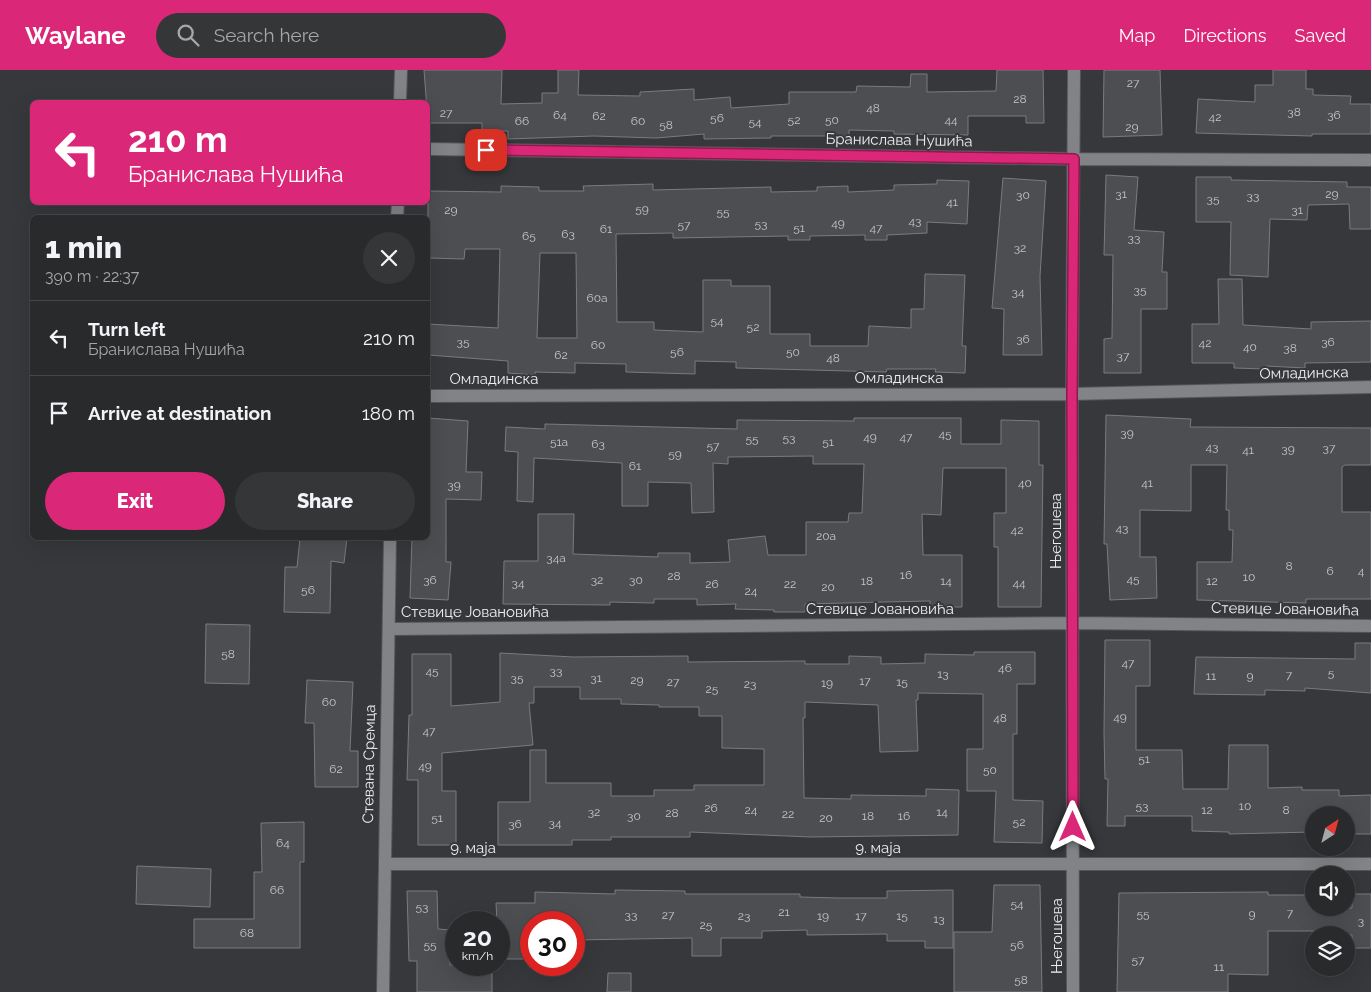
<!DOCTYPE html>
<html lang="en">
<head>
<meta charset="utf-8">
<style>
	:root { --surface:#282a2c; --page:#343638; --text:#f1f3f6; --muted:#a5a7a9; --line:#444648; --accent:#db2777 }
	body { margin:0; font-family:Raleway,sans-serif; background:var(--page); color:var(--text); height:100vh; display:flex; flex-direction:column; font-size:19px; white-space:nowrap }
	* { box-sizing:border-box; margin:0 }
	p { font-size:16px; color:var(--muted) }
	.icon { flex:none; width:28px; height:28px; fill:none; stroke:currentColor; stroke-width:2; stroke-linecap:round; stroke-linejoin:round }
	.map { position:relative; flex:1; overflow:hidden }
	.side { position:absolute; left:30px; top:145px; width:400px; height:325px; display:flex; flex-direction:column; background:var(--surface); border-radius:8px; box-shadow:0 5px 20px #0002,0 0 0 1px var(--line) }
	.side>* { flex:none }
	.top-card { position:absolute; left:30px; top:30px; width:400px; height:105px; border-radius:8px; box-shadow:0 5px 20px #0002,0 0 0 1px var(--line); background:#db2777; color:#fff; overflow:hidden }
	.needle { width:32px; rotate:36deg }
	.buttons { position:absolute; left:1305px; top:736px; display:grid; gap:10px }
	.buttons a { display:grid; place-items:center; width:50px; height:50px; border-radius:50%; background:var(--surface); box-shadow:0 5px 20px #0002,0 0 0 1px var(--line); font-size:25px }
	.speed { position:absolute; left:445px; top:841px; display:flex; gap:10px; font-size:25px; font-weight:700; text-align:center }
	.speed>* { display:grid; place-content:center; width:65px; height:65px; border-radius:50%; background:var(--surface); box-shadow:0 5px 20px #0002,0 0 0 1px var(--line); line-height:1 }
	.speed small { font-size:12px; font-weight:400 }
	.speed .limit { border:8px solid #d22; background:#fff; color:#111 }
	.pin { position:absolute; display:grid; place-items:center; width:42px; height:42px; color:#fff; margin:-21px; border-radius:10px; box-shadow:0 2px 8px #0006 }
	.me { position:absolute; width:55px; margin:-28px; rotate:0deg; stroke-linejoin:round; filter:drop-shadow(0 0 4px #0008) }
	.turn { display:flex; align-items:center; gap:18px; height:105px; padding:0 15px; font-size:22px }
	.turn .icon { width:65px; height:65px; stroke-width:2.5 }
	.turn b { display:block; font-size:35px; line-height:42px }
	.round { display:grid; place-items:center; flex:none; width:52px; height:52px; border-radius:26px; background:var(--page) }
	.head { display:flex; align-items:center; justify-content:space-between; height:85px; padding:0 15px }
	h1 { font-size:30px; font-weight:800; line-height:38px }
	.primary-button { display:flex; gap:10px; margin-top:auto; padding:10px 15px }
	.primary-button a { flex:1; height:58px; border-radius:30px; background:var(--accent); color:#fff; font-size:20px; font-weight:800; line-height:58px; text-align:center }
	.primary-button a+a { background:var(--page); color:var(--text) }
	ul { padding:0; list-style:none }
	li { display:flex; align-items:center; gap:15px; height:75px; padding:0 15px; border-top:1px solid var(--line) }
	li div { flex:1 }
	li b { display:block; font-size:19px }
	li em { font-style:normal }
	header { display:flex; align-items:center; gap:30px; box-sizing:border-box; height:70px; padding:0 25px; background:var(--accent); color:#fff }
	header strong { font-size:24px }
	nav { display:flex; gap:28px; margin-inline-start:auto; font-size:18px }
	.search { width:350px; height:45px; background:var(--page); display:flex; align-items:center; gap:12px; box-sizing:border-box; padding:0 18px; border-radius:28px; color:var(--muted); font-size:19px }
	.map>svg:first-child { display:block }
</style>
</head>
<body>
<header>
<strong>Waylane</strong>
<div class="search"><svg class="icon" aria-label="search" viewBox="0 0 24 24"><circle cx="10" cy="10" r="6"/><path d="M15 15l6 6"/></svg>Search here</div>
<nav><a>Map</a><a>Directions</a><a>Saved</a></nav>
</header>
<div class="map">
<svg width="1371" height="922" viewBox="0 0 1371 922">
	<rect width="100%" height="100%" fill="#36383b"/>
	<!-- building -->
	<path fill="#4c4e51" stroke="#797c7f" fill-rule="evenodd" d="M424 0H502L501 34 542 33V23H558V0H579L578 25 640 26V22L694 19V30L730 27 731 38 789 34V22H856L857 16 910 17 911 4H927V22L996 21 997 0H1043L1044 53H1026V46H968V65L894 64V61L849 60V66H771V68L704 69V64L656 68 594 66 508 69V61H482V53H428Z
		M1104 0H1160L1162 65 1103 67Z
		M1273 0H1306V19H1313V25L1351 26 1350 34H1371V64H1312V66L1196 63 1198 29 1255 32V15H1273Z
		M1106 105 1138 107 1134 160 1164 162 1162 202H1167V239H1141V303H1104V269L1112 268 1113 185H1104Z
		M1196 107H1231V110L1347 112V117H1371V159H1350L1349 134 1308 135 1307 150 1270 149 1268 207 1230 205 1231 152H1196Z
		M1003 108 1046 111 1040 206 1042 285H1003L1004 239 992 238Z
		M937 110 969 111 967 154 927 152V163L887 165V170H865V165L810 166V170H788V166L673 168V163L616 164 617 252H654V260L703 262V210H731V216H770V264H810V276H868L869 256 911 258V239H924L925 204 965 205 962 276H966L965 303 935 302 936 299H887L886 302 736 298V292L695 291V304L626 302V294L575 293V303L535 302V305L508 303V291L428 285V254L498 258 500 179H465L464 189 428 188V121L501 122V116L539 117V121H584L583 116 653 114V120L771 117V122L817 121V117L848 116V122L894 120V115L937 114ZM540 183H576L577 268H537Z
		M1218 209H1242L1243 255 1311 259V252L1371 251V292L1305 293V298L1266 296V299L1234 298V293H1192V254H1219Z
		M1106 345 1191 349 1190 357 1371 358V395H1345L1342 397V442H1371V529H1306V533L1197 530V492H1232L1233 460H1229V440H1226L1227 395H1191V441L1140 440V487H1156L1157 528 1110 530 1107 474H1104Z
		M428 348 468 351 466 402H482L481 430 446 429V492H451L448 530 410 528 412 468H428Z
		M854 348H961V374H1001V350L1039 351V395H1043L1041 537H998V477H994V443H1006V398H943L941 445 922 444 923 485H962V537H930V531L883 532 805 534V542H774V540L735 539 736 534 697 535V529H654V533L610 532V535L503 534 504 491H538V444H574L573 484 658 487V483H690V493L730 492 728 470 765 466 768 485H806V452H848L849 443H862L864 394H813V386L728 387V394L713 393 714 442 692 443 691 413 648 412V436H622V393L534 388 533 432 517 431 518 382 505 381 506 357 545 359V354L737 359V350L854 351Z
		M300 468H347L344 493 331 491 330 543 284 542 285 497H297Z
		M206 554 250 555 249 614 205 613Z
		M1105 570H1150V616H1136V680H1182L1183 719H1228L1229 675H1268V718L1302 717V720H1339V726L1371 725V764H1346V745H1314V762L1229 764V762L1192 761V746H1125V756H1107L1108 709H1105L1104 663Z
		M1355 573H1371V623L1305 618V621L1265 620V625L1194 624 1196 587 1355 589Z
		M974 582H1035V614H1017V664H1013V730L1043 731 1042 773 994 772 996 721H967V679H983V624L918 623V630H916L918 681 880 682 878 635 805 632V648H803L804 728 851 729V725L926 726V719L959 720 958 765 811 767 690 762V767H611V770H572V775H498V732H530V680H546V713H611V726H654V720H694V715H764V679L722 678V646H699V637H659V635L621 634V629H580V617H534V633H529L533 675 442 683V721H456V775H418V710H407L409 645H412V584H451V636L500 632V583L573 587 688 586V592L805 591V594H849V586L881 587V594L925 593V584L974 585Z
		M307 610 353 612 350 681H358V717H315L314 653H305Z
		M304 752V792H300V878H194V849H254V802H262L261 753Z
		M137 796 211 799 210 837 136 834Z
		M994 815H1040L1042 922H954V862H992Z
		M615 820 685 821V824H800V827L838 828H887V821L953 820V878H925V871H887V864L807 865V860L762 861V868H721V886H692V868L574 870V852H531V889H499L496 833H535V822L615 824Z
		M407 821H437L438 859 450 860V895H492V922H417V891H409Z
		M1268 822V825H1314V838H1352V824H1371V878H1352V865H1314V861H1268V905L1228 904V922H1117L1119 823Z
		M608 903H631V922H607Z"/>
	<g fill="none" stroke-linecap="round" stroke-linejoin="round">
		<!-- minor casing -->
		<g stroke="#545557" stroke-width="14">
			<path id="minor" d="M400 32 401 0
				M428 79 1074 89 1371 90
				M397 148 398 132
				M428 326 1072 324 1371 317
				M389 559 1073 553 1371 556
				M385 794H1371
				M383 922 390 468
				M1073 922 1072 324 1074 0"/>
		</g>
		<!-- minor -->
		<use href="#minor" stroke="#818386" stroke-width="12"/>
	</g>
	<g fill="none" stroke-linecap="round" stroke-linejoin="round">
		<!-- route casing -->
		<g stroke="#8e194d" stroke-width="12">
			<path id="route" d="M486 80 1074 89 1072 324 1073 757"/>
		</g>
		<!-- route -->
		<use href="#route" stroke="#db2777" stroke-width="9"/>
	</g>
	<g text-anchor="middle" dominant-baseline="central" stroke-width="4" stroke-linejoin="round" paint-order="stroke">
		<!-- number labels -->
		<g font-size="12" fill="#c4c5c8">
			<text x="1133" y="13">27</text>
			<text x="1020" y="29">28</text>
			<text x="873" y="38">48</text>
			<text x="1294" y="42">38</text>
			<text x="446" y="43">27</text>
			<text x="560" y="45">64</text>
			<text x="1334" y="45">36</text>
			<text x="599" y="46">62</text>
			<text x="1215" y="47">42</text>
			<text x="717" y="48">56</text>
			<text x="794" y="50">52</text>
			<text x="832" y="50">50</text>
			<text x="951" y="50">44</text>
			<text x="522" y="51">66</text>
			<text x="638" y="51">60</text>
			<text x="755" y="52">54</text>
			<text x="666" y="55">58</text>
			<text x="1132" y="57">29</text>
			<text x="1121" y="124">31</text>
			<text x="1332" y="124">29</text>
			<text x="1023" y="125">30</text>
			<text x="1253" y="126">33</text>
			<text x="1213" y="129">35</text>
			<text x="952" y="132">41</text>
			<text x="642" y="139">59</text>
			<text x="451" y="140">29</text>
			<text x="1297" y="140">31</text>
			<text x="723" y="142">55</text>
			<text x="915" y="151">43</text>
			<text x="838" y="153">49</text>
			<text x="761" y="154">53</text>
			<text x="684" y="155">57</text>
			<text x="799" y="158">51</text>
			<text x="876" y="158">47</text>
			<text x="606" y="159">61</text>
			<text x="568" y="164">63</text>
			<text x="529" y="166">65</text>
			<text x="1134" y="168">33</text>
			<text x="1020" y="178">32</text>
			<text x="1140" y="220">35</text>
			<text x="1018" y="222">34</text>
			<text x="597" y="228">60a</text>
			<text x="717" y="251">54</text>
			<text x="753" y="257">52</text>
			<text x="1023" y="269">36</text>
			<text x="463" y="272">35</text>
			<text x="1328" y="272">36</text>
			<text x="1205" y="273">42</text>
			<text x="598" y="275">60</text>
			<text x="1250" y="277">40</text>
			<text x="1290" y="278">38</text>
			<text x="677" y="282">56</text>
			<text x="793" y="282">50</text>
			<text x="561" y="285">62</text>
			<text x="1123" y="286">37</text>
			<text x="833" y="288">48</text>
			<text x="1127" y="363">39</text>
			<text x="945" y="364">45</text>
			<text x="870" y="367">49</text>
			<text x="906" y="367">47</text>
			<text x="789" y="368">53</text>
			<text x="752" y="369">55</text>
			<text x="559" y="372">51a</text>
			<text x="828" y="372">51</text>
			<text x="598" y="374">63</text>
			<text x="713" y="376">57</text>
			<text x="1212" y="377">43</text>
			<text x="1329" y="378">37</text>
			<text x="1288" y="379">39</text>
			<text x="1248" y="380">41</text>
			<text x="675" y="384">59</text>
			<text x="635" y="396">61</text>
			<text x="1025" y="413">40</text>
			<text x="1147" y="413">41</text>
			<text x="454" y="415">39</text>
			<text x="1122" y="458">43</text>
			<text x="1017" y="460">42</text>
			<text x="826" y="466">20a</text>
			<text x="556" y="488">34a</text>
			<text x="1289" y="496">8</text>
			<text x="1330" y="501">6</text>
			<text x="1361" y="501">4</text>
			<text x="906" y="505">16</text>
			<text x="674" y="506">28</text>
			<text x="1249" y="507">10</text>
			<text x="1133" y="509">45</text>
			<text x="430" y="510">36</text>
			<text x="597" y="510">32</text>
			<text x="636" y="510">30</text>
			<text x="867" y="511">18</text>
			<text x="946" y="511">14</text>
			<text x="1212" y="511">12</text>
			<text x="518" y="513">34</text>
			<text x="1019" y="513">44</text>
			<text x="712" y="514">26</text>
			<text x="790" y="514">22</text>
			<text x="828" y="517">20</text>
			<text x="308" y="520">56</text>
			<text x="751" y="521">24</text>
			<text x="228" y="584">58</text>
			<text x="1128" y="593">47</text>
			<text x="1005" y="598">46</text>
			<text x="432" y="601">45</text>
			<text x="556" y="601">33</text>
			<text x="1331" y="603">5</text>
			<text x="943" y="604">13</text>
			<text x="1289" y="605">7</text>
			<text x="1211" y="606">11</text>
			<text x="1250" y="606">9</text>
			<text x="517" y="608">35</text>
			<text x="596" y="608">31</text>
			<text x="637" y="610">29</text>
			<text x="865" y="611">17</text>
			<text x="673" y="612">27</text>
			<text x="902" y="612">15</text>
			<text x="827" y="613">19</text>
			<text x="750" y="614">23</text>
			<text x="712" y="619">25</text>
			<text x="329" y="632">60</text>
			<text x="1120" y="647">49</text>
			<text x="1000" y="648">48</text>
			<text x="429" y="661">47</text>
			<text x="1144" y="689">51</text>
			<text x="425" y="696">49</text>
			<text x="336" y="699">62</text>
			<text x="990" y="700">50</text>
			<text x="1142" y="736">53</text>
			<text x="1245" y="736">10</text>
			<text x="711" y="738">26</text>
			<text x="751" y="740">24</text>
			<text x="1207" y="740">12</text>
			<text x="1286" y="740">8</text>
			<text x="594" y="742">32</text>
			<text x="942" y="742">14</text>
			<text x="672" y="743">28</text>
			<text x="788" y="744">22</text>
			<text x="634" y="746">30</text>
			<text x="868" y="746">18</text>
			<text x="904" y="746">16</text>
			<text x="437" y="748">51</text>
			<text x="826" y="748">20</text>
			<text x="1019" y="752">52</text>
			<text x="555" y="753">34</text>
			<text x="515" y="754">36</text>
			<text x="283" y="773">64</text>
			<text x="277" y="820">66</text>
			<text x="1017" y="834">54</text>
			<text x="422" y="837">53</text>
			<text x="784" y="842">21</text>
			<text x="1290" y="843">7</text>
			<text x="1143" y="844">55</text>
			<text x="1252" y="844">9</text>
			<text x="631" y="845">33</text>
			<text x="668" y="845">27</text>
			<text x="744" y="846">23</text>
			<text x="823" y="846">19</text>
			<text x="861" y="846">17</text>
			<text x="902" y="846">15</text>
			<text x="939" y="849">13</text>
			<text x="1361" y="851">3</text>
			<text x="706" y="855">25</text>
			<text x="247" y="863">68</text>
			<text x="430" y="875">55</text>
			<text x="1017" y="875">56</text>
			<text x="1138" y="890">57</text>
			<text x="1219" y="897">11</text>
			<text x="1021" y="910">58</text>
		</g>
		<!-- street labels -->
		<g font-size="15" fill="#ecedef" stroke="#36383b">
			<text transform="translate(899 70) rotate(1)">Бранислава Нушића</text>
			<text transform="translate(1304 303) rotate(-1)">Омладинска</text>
			<text x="899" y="308">Омладинска</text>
			<text x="494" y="309">Омладинска</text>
			<text transform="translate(1056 461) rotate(-90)">Његошева</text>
			<text x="880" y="539">Стевице Јовановића</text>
			<text transform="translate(1285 539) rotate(1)">Стевице Јовановића</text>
			<text x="475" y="542">Стевице Јовановића</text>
			<text transform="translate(369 694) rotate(-89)">Стевана Сремца</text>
			<text x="473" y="778">9. маја</text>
			<text x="878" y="778">9. маја</text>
			<text transform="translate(1057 866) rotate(-90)">Његошева</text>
		</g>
	</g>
</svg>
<div class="buttons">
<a><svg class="needle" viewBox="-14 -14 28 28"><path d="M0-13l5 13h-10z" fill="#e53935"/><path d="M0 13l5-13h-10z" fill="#a5a7a9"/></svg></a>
<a><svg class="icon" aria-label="sound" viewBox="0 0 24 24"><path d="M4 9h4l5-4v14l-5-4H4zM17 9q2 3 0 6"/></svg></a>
<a><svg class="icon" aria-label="layers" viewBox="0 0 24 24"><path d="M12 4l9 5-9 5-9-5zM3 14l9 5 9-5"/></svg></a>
</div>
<div class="speed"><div>20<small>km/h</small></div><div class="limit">30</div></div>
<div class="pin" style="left:486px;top:80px;background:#d93025"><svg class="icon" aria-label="arrive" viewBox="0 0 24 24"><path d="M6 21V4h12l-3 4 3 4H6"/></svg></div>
<svg class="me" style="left:1073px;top:757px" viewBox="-20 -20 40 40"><path d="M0-17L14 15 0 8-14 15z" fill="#db2777" stroke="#fff" stroke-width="4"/></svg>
<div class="top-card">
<div class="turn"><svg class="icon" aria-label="left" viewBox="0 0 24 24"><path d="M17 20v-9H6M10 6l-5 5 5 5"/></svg><div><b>210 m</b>Бранислава Нушића</div></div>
</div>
<section class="side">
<div class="head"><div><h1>1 min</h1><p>390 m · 22:37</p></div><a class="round"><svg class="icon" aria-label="close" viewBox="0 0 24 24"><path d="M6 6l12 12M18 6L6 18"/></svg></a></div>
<ul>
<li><svg class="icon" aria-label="left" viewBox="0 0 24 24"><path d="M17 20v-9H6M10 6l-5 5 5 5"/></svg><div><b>Turn left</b><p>Бранислава Нушића</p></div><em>210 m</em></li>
<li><svg class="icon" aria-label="arrive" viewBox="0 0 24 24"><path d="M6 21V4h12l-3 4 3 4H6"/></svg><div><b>Arrive at destination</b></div><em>180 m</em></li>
</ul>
<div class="primary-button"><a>Exit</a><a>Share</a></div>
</section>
</div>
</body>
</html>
